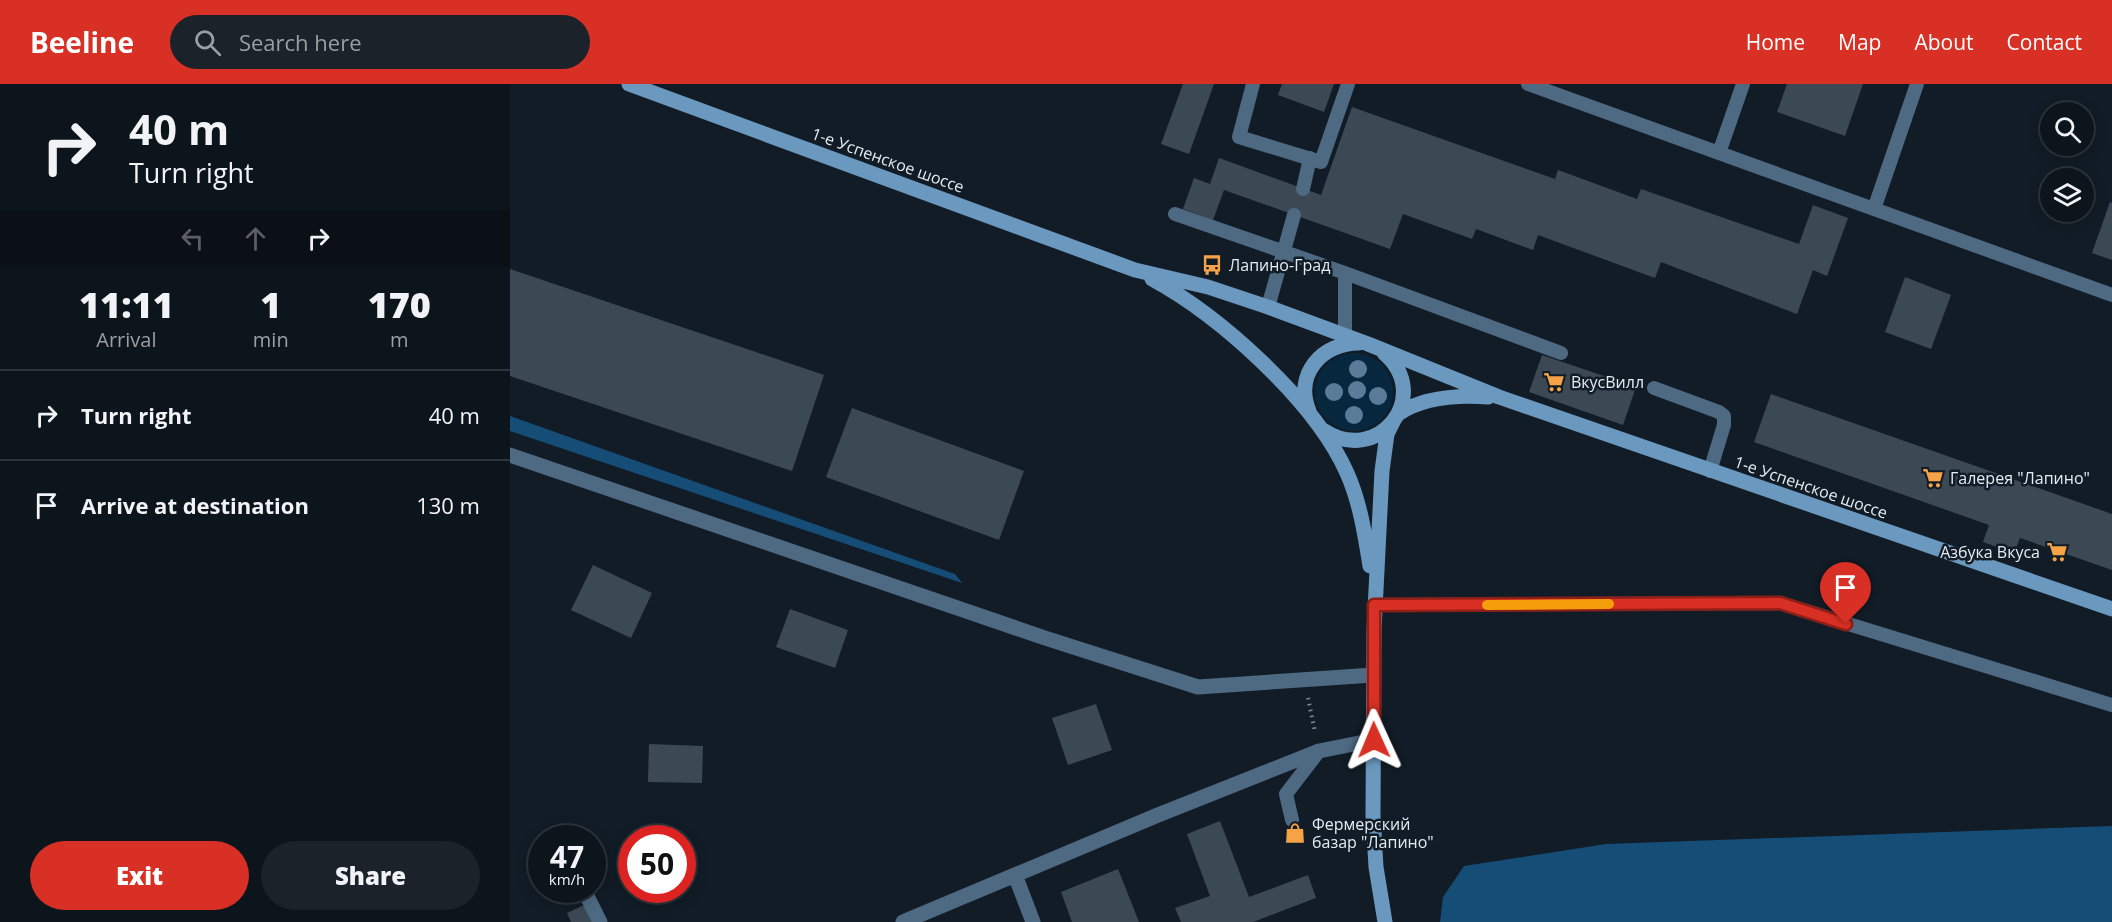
<!DOCTYPE html>
<html lang="en">
<head>
<meta charset="utf-8">
<style>
	:root { --surface:#0d151c; --page:#1b2229; --text:#f1f3f6; --muted:#9a9fa3; --line:#2d343b; --accent:#d93025 }
	body { margin:0; font-family:"Open Sans",sans-serif; background:var(--page); color:var(--text); height:100vh; display:flex; flex-direction:column; font-size:22px; white-space:nowrap }
	* { box-sizing:border-box; margin:0 }
	p { font-size:20px; color:var(--muted) }
	.icon { flex:none; width:33px; height:33px; fill:none; stroke:currentColor; stroke-width:2; stroke-linecap:round; stroke-linejoin:round }
	.map { position:relative; flex:1; overflow:hidden }
	.drawer { display:flex; flex-direction:column; background:var(--surface); width:510px }
	.drawer>* { flex:none }
	.top-card { background:#0d151c; color:var(--text); overflow:hidden }
	.tools { position:absolute; left:1530px; top:18px; display:grid; gap:12px }
	.tools a { display:grid; place-items:center; width:54px; height:54px; border-radius:50%; background:var(--surface); box-shadow:0 3px 15px #0003,0 0 0 2px var(--line); font-size:30px }
	.speed { position:absolute; left:18px; top:741px; display:flex; gap:12px; font-size:30px; font-weight:700; text-align:center }
	.speed>* { display:grid; place-content:center; width:78px; height:78px; border-radius:50%; background:var(--surface); box-shadow:0 3px 15px #0003,0 0 0 2px var(--line); line-height:1 }
	.speed small { font-size:15px; font-weight:400 }
	.speed .limit { border:9px solid #d22; background:#fff; color:#111 }
	.pin { position:absolute; display:grid; place-items:center; width:51px; height:51px; color:#fff; margin:-62px -26px; border-radius:50% 50% 50% 0; rotate:-45deg; box-shadow:0 0 6px #0007 }
	.pin .icon { rotate:45deg }
	.me { position:absolute; width:66px; margin:-33px; rotate:359deg; stroke-linejoin:round; filter:drop-shadow(0 0 4px #0008) }
	.turn { display:flex; align-items:center; gap:21px; height:126px; padding:0 30px; font-size:27px }
	.turn .icon { width:78px; height:78px; stroke-width:2.5 }
	.turn b { display:block; font-size:42px; line-height:51px }
	.lanes { display:flex; align-items:center; height:57px; padding:0 30px; background:#0003; justify-content:center; gap:30px; direction:ltr }
	.lanes .off { opacity:.35 }
	.eta { display:flex; justify-content:space-evenly; align-items:center; height:102px; text-align:center }
	.eta b { font-size:36px; font-weight:800; line-height:42px }
	.action { display:flex; gap:12px; margin-top:auto; padding:12px 30px }
	.action a { flex:1; height:69px; border-radius:36px; background:var(--accent); color:#fff; font-size:24px; font-weight:800; line-height:69px; text-align:center }
	.action a+a { background:var(--page); color:var(--text) }
	ul { padding:0; list-style:none }
	li { display:flex; align-items:center; gap:18px; height:90px; padding:0 30px; border-top:2px solid var(--line) }
	li div { flex:1 }
	li b { display:block; font-size:22px }
	li em { font-style:normal }
	header { display:flex; align-items:center; gap:36px; box-sizing:border-box; height:84px; padding:0 30px; background:var(--accent); color:#fff }
	header strong { font-size:28px }
	nav { display:flex; gap:33px; margin-inline-start:auto; font-size:21px }
	.search { width:420px; height:54px; background:var(--page); display:flex; align-items:center; gap:15px; box-sizing:border-box; padding:0 21px; border-radius:33px; color:var(--muted); font-size:22px }
	main { display:flex; flex:1; min-height:0 }
	.map>svg:first-child { display:block }
</style>
</head>
<body>
<header>
<strong>Beeline</strong>
<div class="search"><svg class="icon" aria-label="search" viewBox="0 0 24 24"><circle cx="10" cy="10" r="6"/><path d="M15 15l6 6"/></svg>Search here</div>
<nav><a>Home</a><a>Map</a><a>About</a><a>Contact</a></nav>
</header>
<main>
<section class="drawer">
<div class="top-card">
<div class="turn"><svg class="icon" aria-label="right" viewBox="0 0 24 24"><path d="M7 20v-9h11M14 6l5 5-5 5"/></svg><div><b>40 m</b>Turn right</div></div>
<div class="lanes"><svg class="icon off" aria-label="left" viewBox="0 0 24 24"><path d="M17 20v-9H6M10 6l-5 5 5 5"/></svg><svg class="icon off" aria-label="ahead" viewBox="0 0 24 24"><path d="M12 20V5M6 11l6-6 6 6"/></svg><svg class="icon" aria-label="right" viewBox="0 0 24 24"><path d="M7 20v-9h11M14 6l5 5-5 5"/></svg></div>
</div>
<div class="eta">
<div><b>11:11</b><p>Arrival</p></div>
<div><b>1</b><p>min</p></div>
<div><b>170</b><p>m</p></div>
</div>
<ul>
<li><svg class="icon" aria-label="right" viewBox="0 0 24 24"><path d="M7 20v-9h11M14 6l5 5-5 5"/></svg><div><b>Turn right</b></div><em>40 m</em></li>
<li><svg class="icon" aria-label="arrive" viewBox="0 0 24 24"><path d="M6 21V4h12l-3 4 3 4H6"/></svg><div><b>Arrive at destination</b></div><em>130 m</em></li>
</ul>
<div class="action"><a>Exit</a><a>Share</a></div>
</section>
<div class="map">
<svg width="1602" height="838" viewBox="0 0 1602 838">
	<rect width="100%" height="100%" fill="#111c26"/>
	<!-- green -->
	<path fill="#07273f" d="M805 308a39 39 0 1 1 78 0a39 39 0 1 1-78 0Z"/>
	<!-- forest -->
	<path fill="#154d76" d="M0 332 445 490 452 499 0 347Z
		M1602 742V838H930L933 813 954 782 1096 760Z"/>
	<!-- building -->
	<path fill="#3c4955" d="M673 0H704L679 70 651 60Z
		M772 0H824L814 28 768 11Z
		M1277 0H1353L1335 52 1267 28Z
		M842 23 1045 95 1048 86 1127 115 1131 105 1289 160 1303 121 1338 134 1317 192 1303 186 1287 230 1151 178 1145 194 1028 151 1023 166 966 145 962 155 893 130 880 165 714 106 703 136 673 125 684 94 700 100 709 74 811 111Z
		M1600 118 1602 119V176L1582 169Z
		M0 185 314 291 282 387 0 292Z
		M1395 193 1441 211 1421 265 1375 248Z
		M1032 271 1126 303 1113 341 1019 308Z
		M1261 310 1602 430V486L1510 454 1504 469 1473 458 1479 441 1244 358Z
		M342 324 514 387 489 456 316 393Z
		M83 481 142 509 121 554 61 526Z
		M280 525 338 546 325 584 266 563Z
		M586 620 602 666 558 681 542 634Z
		M139 660 193 662 192 699 138 698Z
		M710 737 739 813 798 791 806 814 743 838H671L665 824 700 812 677 750Z
		M608 785 629 838H562L551 808Z
		M74 821 82 838H61L57 829Z"/>
	<g fill="none" stroke-linecap="round" stroke-linejoin="round">
		<!-- path -->
		<path stroke="#808a92" stroke-width="4" stroke-dasharray="1.5 4.5" stroke-linecap="butt" d="M798 614 805 648"/>
		<!-- service -->
		<path stroke="#4e6a82" stroke-width="14" d="M743 0 729 53 811 78 838 0
			M1018 0 1602 211
			M1209 69 1233 0
			M793 105 800 74
			M1364 125 1407 0
			M665 130 835 189 1051 269
			M835 189V251
			M758 223 784 131
			M1144 304 1209 328 1214 332V341L1200 387
			M864 521 1270 519 1602 621
			M782 736 776 710 809 667"/>
		<!-- minor -->
		<path stroke="#4e6a82" stroke-width="15" d="M0 371 535 554 688 603 863 591
			M48 750 50 754
			M505 791 523 838
			M74 806 90 838
			M393 838 648 731 809 667 864 656"/>
		<!-- secondary -->
		<path stroke="#6a98be" stroke-width="15" d="M119 0 625 186 698 203 758 223 858 260 989 313 1602 525
			M642 195C710 232 805 317 837 389 850 418 855 451 860 482
			M799 327C784 290 812 259 849 259
			M888 330C913 313 948 311 978 313
			M813 346C868 383 924 312 874 269
			M875 838 866 783 863 732 864 546 872 387 877 350 883 338"/>
	</g>
	<!-- trees -->
	<g fill="#5a7c99">
		<circle cx="848" cy="285" r="9"/>
		<circle cx="847" cy="306" r="9"/>
		<circle cx="824" cy="308" r="9"/>
		<circle cx="868" cy="312" r="9"/>
		<circle cx="844" cy="331" r="9"/>
	</g>
	<g fill="none" stroke-linecap="round" stroke-linejoin="round">
		<!-- route casing -->
		<g stroke="#8d1f18" stroke-width="15">
			<path id="route" d="M864 656V521L1270 519 1336 540"/>
		</g>
		<!-- route -->
		<use href="#route" stroke="#d93025" stroke-width="10"/>
		<!-- slow -->
		<path stroke="#f59e0b" stroke-width="10" d="M977 521 1099 520"/>
	</g>
	<!-- icons -->
	<defs>
		<g id="bus-bare" transform="scale(1.62)"><path d="M-5-6H5V4H4V6H2V4H-2V6H-4V4H-5ZM-3.5-4V0h7V-4ZM-3.5 1.2v1.5H-2V1.2ZM2 1.2v1.5H3.5V1.2Z" fill="#f6a246" stroke="#111c26" stroke-width="2.5" paint-order="stroke"/></g>
		<g id="supermarket-bare" transform="scale(1.62)"><path d="M-6-5.5h2.5l.6 2H6L4.5 2H-2.5L-4.4-4H-6ZM-1.5 3.2a1.3 1.3 0 1 0 .1 0ZM3 3.2a1.3 1.3 0 1 0 .1 0Z" fill="#f6a246" stroke="#111c26" stroke-width="2.5" paint-order="stroke"/></g>
		<g id="shop-bare" transform="scale(1.62)"><path d="M-5-2.5h2.3a2.7 3.5 0 0 1 5.4 0H5L5.5 6h-11ZM-1.5-2.5h3a1.5 2.3 0 0 0-3 0Z" fill="#f6a246" stroke="#111c26" stroke-width="2.5" paint-order="stroke"/></g>
	</defs>
	<g fill-rule="evenodd">
		<use href="#bus-bare" x="702" y="181"/>
		<use href="#supermarket-bare" x="1044" y="298"/>
		<use href="#supermarket-bare" x="1423" y="394"/>
		<use href="#supermarket-bare" x="1547" y="468"/>
		<use href="#shop-bare" x="785" y="749"/>
	</g>
	<g text-anchor="middle" dominant-baseline="central" stroke-width="5" stroke-linejoin="round" paint-order="stroke">
		<!-- street labels -->
		<g font-size="16" fill="#e4ecf3" stroke="#111c26">
			<text transform="translate(378 76) rotate(20)">1-е Успенское шоссе</text>
			<text transform="translate(1301 403) rotate(19)">1-е Успенское шоссе</text>
		</g>
		<!-- poi labels -->
		<g font-size="16" fill="#e4ecf3" stroke="#111c26" text-anchor="start">
			<text x="719" y="181">Лапино-Град</text>
			<text x="1061" y="298">ВкусВилл</text>
			<text x="1440" y="394">Галерея "Лапино"</text>
			<text x="1530" y="468" text-anchor="end">Азбука Вкуса</text>
			<text x="802" y="740">Фермерский<tspan x="802" dy="18">базар "Лапино"</tspan></text>
		</g>
	</g>
</svg>
<div class="tools">
<a><svg class="icon" aria-label="search" viewBox="0 0 24 24"><circle cx="10" cy="10" r="6"/><path d="M15 15l6 6"/></svg></a>
<a><svg class="icon" aria-label="layers" viewBox="0 0 24 24"><path d="M12 4l9 5-9 5-9-5zM3 14l9 5 9-5"/></svg></a>
</div>
<div class="speed"><div>47<small>km/h</small></div><div class="limit">50</div></div>
<div class="pin" style="left:1336px;top:540px;background:#d93025"><svg class="icon" aria-label="arrive" viewBox="0 0 24 24"><path d="M6 21V4h12l-3 4 3 4H6"/></svg></div>
<svg class="me" style="left:864px;top:656px" viewBox="-20 -20 40 40"><path d="M0-17L14 15 0 8-14 15z" fill="#d93025" stroke="#fff" stroke-width="4"/></svg>
</div>
</main>
</body>
</html>
